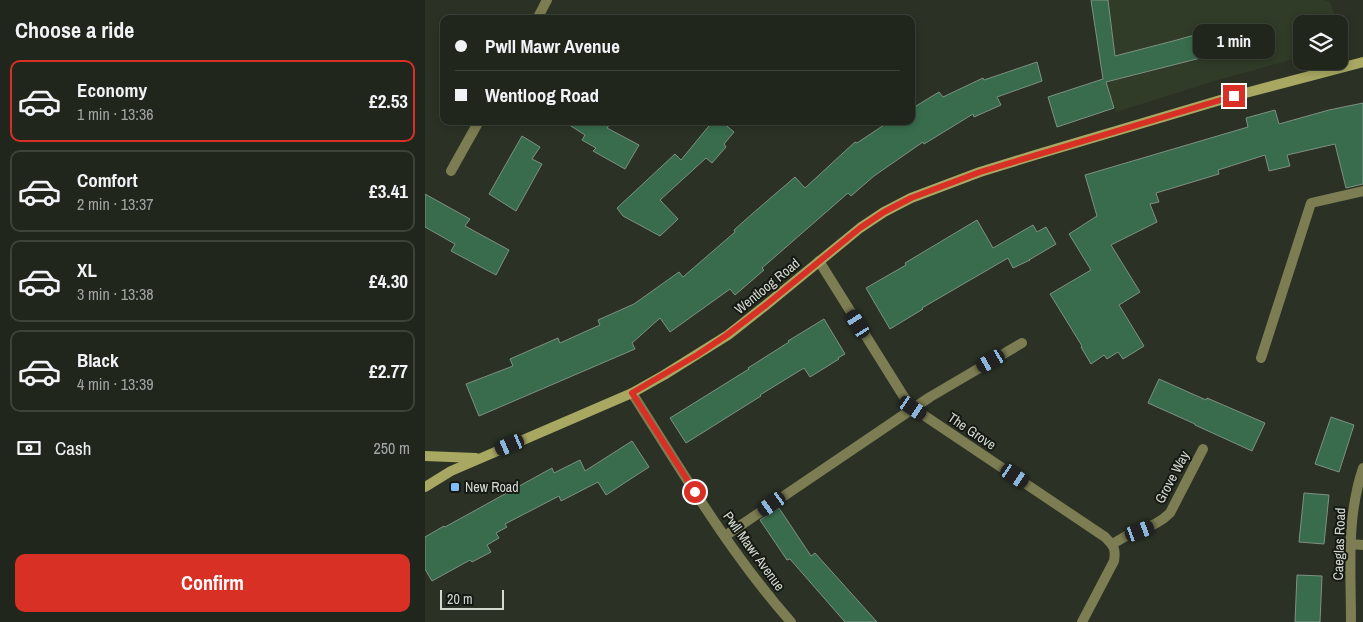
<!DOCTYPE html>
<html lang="en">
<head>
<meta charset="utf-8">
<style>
  :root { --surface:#20261c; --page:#282e25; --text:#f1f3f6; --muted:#a2a5a3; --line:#3d433b; --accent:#d93025 }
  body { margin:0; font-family:"Archivo Narrow",sans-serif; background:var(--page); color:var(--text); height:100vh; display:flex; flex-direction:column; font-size:19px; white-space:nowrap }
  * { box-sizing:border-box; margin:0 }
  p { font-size:16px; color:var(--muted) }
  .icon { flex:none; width:28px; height:28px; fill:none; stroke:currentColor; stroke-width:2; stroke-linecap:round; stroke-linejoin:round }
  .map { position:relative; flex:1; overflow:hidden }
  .drawer { display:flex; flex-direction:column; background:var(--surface); width:425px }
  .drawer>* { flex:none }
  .banner { position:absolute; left:15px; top:15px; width:475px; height:110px; border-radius:10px; box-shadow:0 2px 8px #0003,0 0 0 1px var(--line); display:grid; align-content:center; height:110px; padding:0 15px; background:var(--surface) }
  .fabs { position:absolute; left:868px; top:15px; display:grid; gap:10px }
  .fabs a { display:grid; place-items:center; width:55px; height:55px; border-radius:10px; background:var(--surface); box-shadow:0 2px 8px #0003,0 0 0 1px var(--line); font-size:25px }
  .scale { position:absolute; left:15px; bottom:12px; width:64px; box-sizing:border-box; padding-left:5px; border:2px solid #d4d9d0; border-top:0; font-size:14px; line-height:18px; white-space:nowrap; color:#d4d9d0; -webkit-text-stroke:4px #151913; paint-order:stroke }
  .end { position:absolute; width:22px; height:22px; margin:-11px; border:6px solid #d93025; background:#fff; box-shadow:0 0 0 2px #fff }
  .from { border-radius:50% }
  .bubble { position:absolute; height:35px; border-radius:10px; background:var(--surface); box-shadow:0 2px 8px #0003,0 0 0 1px var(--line); font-size:16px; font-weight:800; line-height:35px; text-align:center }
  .car { position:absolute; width:15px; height:30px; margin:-15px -8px; border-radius:6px; box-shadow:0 0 4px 1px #0007; background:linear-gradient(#222 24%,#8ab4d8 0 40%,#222 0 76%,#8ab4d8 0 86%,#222 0) }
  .banner b { display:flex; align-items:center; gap:18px; height:48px; font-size:19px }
  .banner b+b { border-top:1px solid var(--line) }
  .banner i { width:12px; height:12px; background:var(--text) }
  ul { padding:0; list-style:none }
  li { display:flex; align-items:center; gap:15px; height:82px; margin:0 10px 8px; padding:0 5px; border:2px solid var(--line); border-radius:10px }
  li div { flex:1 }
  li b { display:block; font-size:19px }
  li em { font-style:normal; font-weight:800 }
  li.current { border-color:var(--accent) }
  li>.icon { width:45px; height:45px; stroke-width:1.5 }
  h2 { padding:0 15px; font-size:22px; line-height:60px }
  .pay { display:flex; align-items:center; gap:12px; height:55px; padding:0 15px; font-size:19px }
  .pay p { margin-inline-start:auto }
  .cta { display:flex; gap:10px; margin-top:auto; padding:10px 15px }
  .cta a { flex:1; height:58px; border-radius:10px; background:var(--accent); color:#fff; font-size:20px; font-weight:800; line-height:58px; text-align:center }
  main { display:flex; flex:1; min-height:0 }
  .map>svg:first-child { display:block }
  .built { fill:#303b28 }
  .building { fill:#386c4d; stroke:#7f9085 }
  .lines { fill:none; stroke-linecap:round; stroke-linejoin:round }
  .lane { stroke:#7c7d52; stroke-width:10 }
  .street { stroke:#7c7d52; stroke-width:10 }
  .secondary { stroke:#a8a862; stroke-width:10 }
  .route { stroke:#d93025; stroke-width:6 }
  .poi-dot { fill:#83bcfb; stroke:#151913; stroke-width:2 }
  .labels { text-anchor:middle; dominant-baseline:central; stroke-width:4; stroke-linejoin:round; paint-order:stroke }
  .street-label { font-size:14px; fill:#d4d9d0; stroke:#151913 }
  .poi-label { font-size:14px; fill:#d4d9d0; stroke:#151913; text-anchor:start }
</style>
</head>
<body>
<main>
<section class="drawer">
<h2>Choose a ride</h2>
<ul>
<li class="current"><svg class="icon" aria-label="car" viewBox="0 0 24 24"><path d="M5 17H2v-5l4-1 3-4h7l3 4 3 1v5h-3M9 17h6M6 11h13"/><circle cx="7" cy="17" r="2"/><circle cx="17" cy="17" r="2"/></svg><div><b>Economy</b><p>1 min · 13:36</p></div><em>£2.53</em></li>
<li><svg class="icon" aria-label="car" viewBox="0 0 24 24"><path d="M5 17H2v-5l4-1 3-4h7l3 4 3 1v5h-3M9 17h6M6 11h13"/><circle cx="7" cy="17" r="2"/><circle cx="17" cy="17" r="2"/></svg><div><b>Comfort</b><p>2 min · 13:37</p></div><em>£3.41</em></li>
<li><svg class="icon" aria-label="car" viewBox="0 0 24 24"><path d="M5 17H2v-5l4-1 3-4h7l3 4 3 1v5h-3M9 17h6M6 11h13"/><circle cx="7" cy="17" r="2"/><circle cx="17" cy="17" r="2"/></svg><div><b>XL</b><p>3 min · 13:38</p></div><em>£4.30</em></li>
<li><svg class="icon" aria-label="car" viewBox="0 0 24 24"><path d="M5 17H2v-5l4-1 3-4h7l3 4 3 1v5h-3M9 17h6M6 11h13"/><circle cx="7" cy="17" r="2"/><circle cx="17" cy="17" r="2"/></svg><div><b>Black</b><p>4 min · 13:39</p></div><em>£2.77</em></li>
</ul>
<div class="pay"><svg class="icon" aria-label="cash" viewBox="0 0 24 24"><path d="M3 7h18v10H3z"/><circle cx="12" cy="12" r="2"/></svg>Cash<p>250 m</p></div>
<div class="cta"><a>Confirm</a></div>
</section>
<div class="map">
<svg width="938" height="622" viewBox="0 0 938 622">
  <rect width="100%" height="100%" fill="#2b3225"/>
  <!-- built -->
  <polygon class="built" points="665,0 899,0 905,2 913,24 876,24 876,57 793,80 691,112 678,75"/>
  <!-- building -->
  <g class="building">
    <polygon points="666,0 683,0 690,56 748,41 809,24 815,48 681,82 689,108 632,127 623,97 678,79"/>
    <polygon points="612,62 617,81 572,97 576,105 549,117 548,114 499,144 498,142 449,176 426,196 423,193 337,268 339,270 310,295 305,289 245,332 235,318 207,343 210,349 54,416 41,384 88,366 85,359 133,338 135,343 175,325 173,320 209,304 254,272 258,277 310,232 309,230 327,214 370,177 380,188 430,142 432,143 465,121 486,121 486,109 514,92 518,97 558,78 559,80"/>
    <polygon points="938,103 938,184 921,188 910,144 862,155 865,166 844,171 840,155 793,170 794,174 731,193 734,202 725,204 732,222 686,245 715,292 694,305 719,346 698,359 693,352 682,359 679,355 666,364 656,347 657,346 625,294 666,270 644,234 672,216 660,175 823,127 821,118 850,110 854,124 904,110"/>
    <polygon points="138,121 187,121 182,128 214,145 200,169 168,151 171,148 157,140 160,135"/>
    <polygon points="288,121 296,121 309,132 299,144 301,147 287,163 281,158 235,200 253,219 235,236 198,216 192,208 250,154 256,160"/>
    <polygon points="97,136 115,147 107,159 117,164 91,211 64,194"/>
    <polygon points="0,194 45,219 40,226 84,250 71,275 26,251 30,244 0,227"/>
    <polygon points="552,220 568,248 608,225 612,232 621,227 631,244 604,260 605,260 588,268 583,258 497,308 498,309 465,329 441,288 481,265 480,263"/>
    <polygon points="399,319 420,354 413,358 414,359 385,377 379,368 335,395 336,396 261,443 245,418 324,369 323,368 364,342 363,341"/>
    <polygon points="734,379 781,400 782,398 840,423 827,451 770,425 770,424 723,403"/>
    <polygon points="906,417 929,425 914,472 890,464"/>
    <polygon points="207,441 224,467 181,495 173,482 136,501 134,496 80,524 82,527 71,533 74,538 62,545 66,552 47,562 45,560 7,581 0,569 0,537 19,526 20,527 127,468 129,473 155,460 160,471"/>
    <polygon points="879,493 904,495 899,544 874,542"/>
    <polygon points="354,508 386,556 390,553 452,622 420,622 365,559 362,560 335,520"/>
    <polygon points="872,575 897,576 895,622 870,622"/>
  </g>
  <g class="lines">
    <!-- lane -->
    <g class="lane">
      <polyline points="836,358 886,203 938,191"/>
      <polyline points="300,536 505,397 597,343"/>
    </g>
    <!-- street -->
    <g class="street">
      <polyline points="112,19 122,0"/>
      <polyline points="26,171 54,121"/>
      <path d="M394,261l85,136 9,11 192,129c9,9 11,12 9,24l-32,61"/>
      <path d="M207,393c50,78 97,159 159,229"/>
      <path d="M687,544c6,-3 12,-7 18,-10 15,-6 28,-9 40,-21l33,-64"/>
      <polyline points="925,544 938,545"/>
      <path d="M926,622c0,-52 -5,-104 12,-154"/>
    </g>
    <!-- secondary -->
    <g class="secondary">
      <polyline points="0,456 51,458"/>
      <polyline points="0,487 26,471 207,393 239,375 303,335 341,305 435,228 459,212 486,198 555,172 610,155 809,96 938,62"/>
    </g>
  </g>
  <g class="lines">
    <!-- route -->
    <polyline class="route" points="270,492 207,393 272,355 302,335 341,305 435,228 459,212 486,198 555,172 809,96"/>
  </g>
  <!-- markers -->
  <rect class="poi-dot" x="25" y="482" width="10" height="10" rx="2.5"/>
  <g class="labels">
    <!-- street labels -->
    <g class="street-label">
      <text transform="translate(342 286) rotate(-39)">Wentloog Road</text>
      <text transform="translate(547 431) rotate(34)">The Grove</text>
      <text transform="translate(747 477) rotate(-62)">Grove Way</text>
      <text transform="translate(914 544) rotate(-88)">Caeglas Road</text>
      <text transform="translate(329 551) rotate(54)">Pwll Mawr Avenue</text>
    </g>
    <!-- poi labels -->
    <g class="poi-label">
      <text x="40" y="487">New Road</text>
    </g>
  </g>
</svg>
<div class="fabs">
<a><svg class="icon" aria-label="layers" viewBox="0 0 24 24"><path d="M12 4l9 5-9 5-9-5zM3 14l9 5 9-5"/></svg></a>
</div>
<div class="scale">20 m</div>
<i class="end from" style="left:270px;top:492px"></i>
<i class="end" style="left:809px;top:96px"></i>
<div class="bubble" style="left:768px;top:24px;width:82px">1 min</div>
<i class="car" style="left:433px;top:324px;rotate:328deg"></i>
<i class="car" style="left:566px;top:361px;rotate:240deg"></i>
<i class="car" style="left:488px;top:408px;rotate:124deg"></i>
<i class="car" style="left:85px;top:445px;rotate:247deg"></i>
<i class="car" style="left:590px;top:476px;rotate:124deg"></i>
<i class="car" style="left:347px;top:504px;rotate:235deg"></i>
<i class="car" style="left:715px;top:531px;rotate:70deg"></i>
<div class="banner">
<b><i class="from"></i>Pwll Mawr Avenue</b>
<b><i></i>Wentloog Road</b>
</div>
</div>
</main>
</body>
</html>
